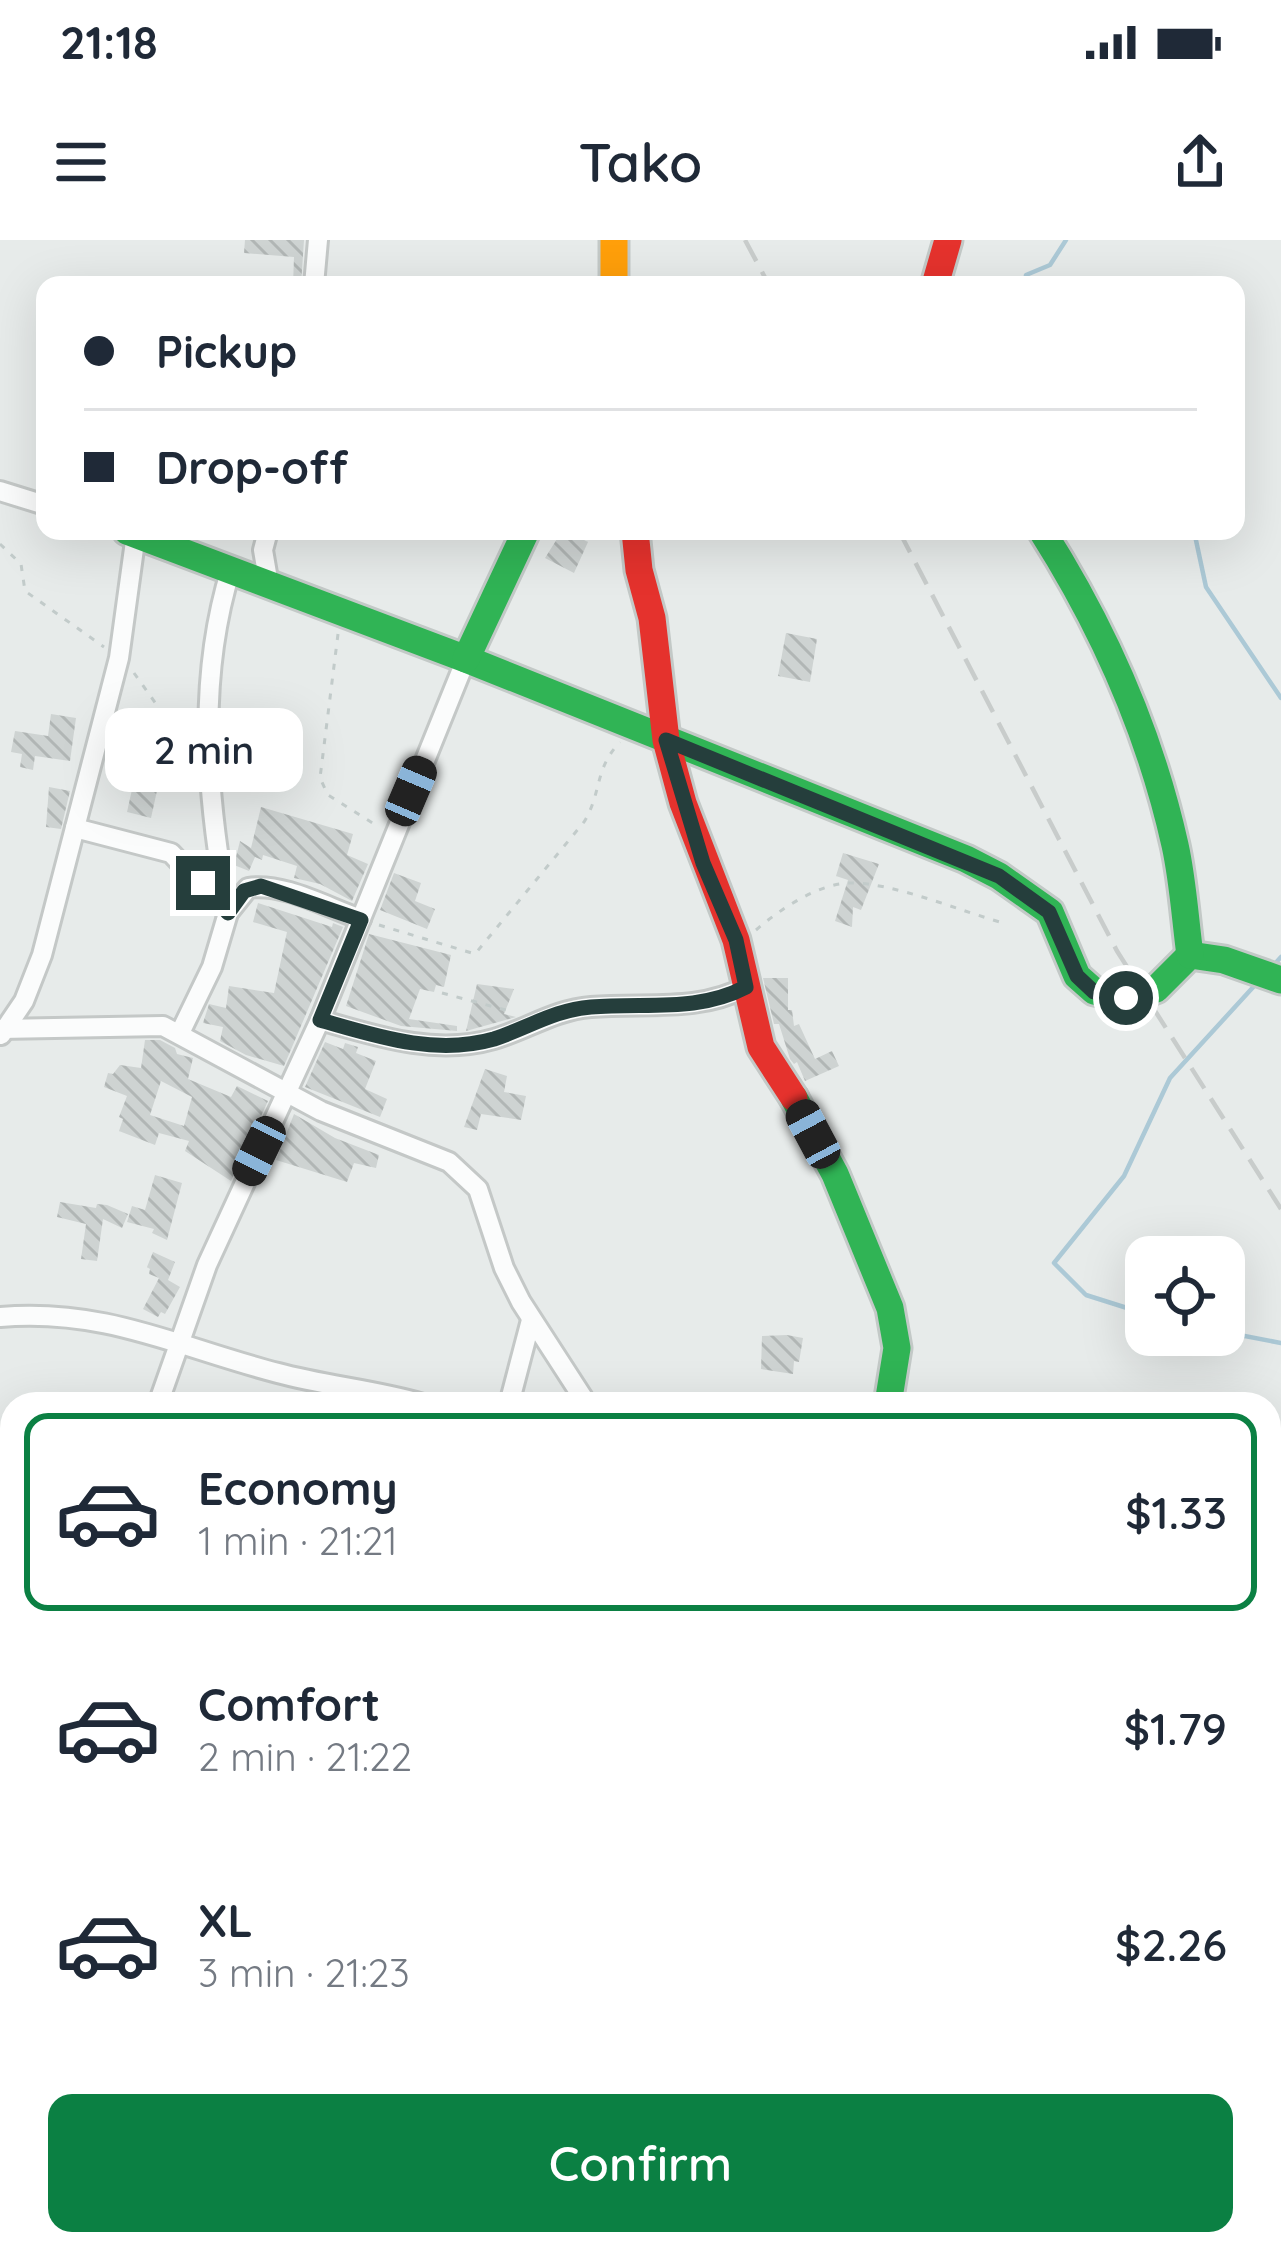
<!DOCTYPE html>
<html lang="en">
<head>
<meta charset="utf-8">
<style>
  :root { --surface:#fff; --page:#f6f6f7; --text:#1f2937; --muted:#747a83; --line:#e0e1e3; --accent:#0b8043 }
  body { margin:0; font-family:Quicksand,sans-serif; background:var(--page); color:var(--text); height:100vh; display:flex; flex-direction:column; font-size:45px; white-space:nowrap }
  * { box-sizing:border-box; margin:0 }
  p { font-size:39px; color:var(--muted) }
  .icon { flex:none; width:66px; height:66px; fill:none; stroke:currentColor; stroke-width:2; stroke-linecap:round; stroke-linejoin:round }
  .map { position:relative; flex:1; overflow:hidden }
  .drawer { position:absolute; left:0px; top:1152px; width:1281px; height:864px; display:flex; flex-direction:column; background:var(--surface); border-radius:36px 36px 0 0; box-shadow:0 12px 48px #0002 }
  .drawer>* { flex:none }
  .top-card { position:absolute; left:36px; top:36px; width:1209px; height:264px; border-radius:24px; box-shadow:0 12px 48px #0002; display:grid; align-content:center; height:264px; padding:0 48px; background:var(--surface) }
  .buttons { position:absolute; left:1125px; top:996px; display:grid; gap:24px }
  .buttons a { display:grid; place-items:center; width:120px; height:120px; border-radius:24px; background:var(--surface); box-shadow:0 12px 48px #0002; font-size:60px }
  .end { position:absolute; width:54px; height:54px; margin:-27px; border:15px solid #253e3c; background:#fff; box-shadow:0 0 0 6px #fff }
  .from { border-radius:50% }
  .bubble { position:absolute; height:84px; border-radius:24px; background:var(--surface); box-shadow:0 12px 48px #0002; font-size:39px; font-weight:600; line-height:84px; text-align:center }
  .car { position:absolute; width:36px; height:72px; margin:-36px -18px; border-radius:15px; box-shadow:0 0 9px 3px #0007; background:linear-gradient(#222 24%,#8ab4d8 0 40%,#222 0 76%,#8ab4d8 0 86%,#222 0) }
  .top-card b { display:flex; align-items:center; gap:42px; height:114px; font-size:45px }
  .top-card b+b { border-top:3px solid var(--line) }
  .top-card i { width:30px; height:30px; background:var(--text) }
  ul { padding:21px 0 0; list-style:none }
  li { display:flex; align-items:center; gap:36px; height:198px; margin:0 24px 18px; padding:0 24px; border:6px solid transparent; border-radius:24px }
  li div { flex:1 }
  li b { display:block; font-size:45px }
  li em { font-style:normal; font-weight:600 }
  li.active { border-color:var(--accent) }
  li>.icon { width:108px; height:108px; stroke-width:1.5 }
  .action { display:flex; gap:24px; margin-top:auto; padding:24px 48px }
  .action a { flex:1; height:138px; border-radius:24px; background:var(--accent); color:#fff; font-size:48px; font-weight:600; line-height:138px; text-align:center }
  .status { display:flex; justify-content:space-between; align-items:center; height:84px; padding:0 60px; background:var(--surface); direction:ltr }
  .status svg { height:33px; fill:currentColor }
  header { display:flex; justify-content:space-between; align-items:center; height:156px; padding:0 48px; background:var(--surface); font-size:54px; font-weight:600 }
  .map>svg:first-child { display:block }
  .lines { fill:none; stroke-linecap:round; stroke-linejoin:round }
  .stream { stroke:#acc9d6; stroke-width:4.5 }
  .building { fill:url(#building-back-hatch); fill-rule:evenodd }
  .street-casing { stroke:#c4c8c7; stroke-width:24 }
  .fast-casing { stroke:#c3c9c7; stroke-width:33 }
  .slow-casing { stroke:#c3c9c7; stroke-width:33 }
  .jam-casing { stroke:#c3c9c7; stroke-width:33 }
  .path { stroke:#c2cbca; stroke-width:3; stroke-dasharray:6 9; stroke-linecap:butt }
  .street { stroke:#fbfcfc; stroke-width:18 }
  .fast { stroke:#30b455; stroke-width:27 }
  .slow { stroke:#ff9f0a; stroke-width:27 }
  .jam { stroke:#e5322d; stroke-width:27 }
  .rail { stroke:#c8cccb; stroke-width:4.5; stroke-dasharray:24 12; stroke-linecap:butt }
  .route { stroke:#253e3c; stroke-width:15 }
</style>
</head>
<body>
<div class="status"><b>21:18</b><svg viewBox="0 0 49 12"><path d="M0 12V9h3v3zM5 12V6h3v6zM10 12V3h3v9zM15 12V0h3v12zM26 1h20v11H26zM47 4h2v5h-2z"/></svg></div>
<header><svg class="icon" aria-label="menu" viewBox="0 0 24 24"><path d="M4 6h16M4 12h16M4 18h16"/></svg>Tako<svg class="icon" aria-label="share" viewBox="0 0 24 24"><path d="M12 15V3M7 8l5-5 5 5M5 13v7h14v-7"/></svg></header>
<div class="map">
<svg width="1281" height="2016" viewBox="0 0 1281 2016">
  <defs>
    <pattern id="building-back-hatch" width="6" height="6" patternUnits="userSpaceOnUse" patternTransform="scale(3)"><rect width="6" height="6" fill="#ced3d2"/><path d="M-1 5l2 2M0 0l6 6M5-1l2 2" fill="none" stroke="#b1b6b5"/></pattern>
  </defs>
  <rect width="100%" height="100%" fill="#e7ebea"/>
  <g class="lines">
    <!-- stream -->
    <g class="stream">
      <polyline points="1025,45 1026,35 1050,25 1066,0"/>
      <polyline points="1194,291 1206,347 1281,458"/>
      <polyline points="1272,727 1281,717"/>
      <polyline points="1146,1074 1086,1055 1054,1023 1124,936 1170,838 1256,744"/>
      <polyline points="1224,1092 1281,1103"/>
      <polyline points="1269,1331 1281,1323"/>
      <polyline points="1269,1912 1281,1920"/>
    </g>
  </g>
  <!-- building -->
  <g class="building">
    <polygon points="245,0 304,0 301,45 293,45 294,17 244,13"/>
    <polygon points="562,291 586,291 582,299 588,302 574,333 545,318"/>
    <polygon points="786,393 817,399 810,442 778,436"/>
    <polygon points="51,474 76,478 70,521 35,516 33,530 20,527 22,514 11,512 15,491 48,496"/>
    <polygon points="169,517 194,517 190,552 169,549"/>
    <polygon points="133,545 158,546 151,578 127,572"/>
    <polygon points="49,547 70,551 61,589 46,587"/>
    <polygon points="261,567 353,594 347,615 368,624 352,661 320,644 294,638 297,626 263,615 262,620 255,617 249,631 234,625 240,601 251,608"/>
    <polygon points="843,613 879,624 861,670 853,667 852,687 835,681 848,640 836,636"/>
    <polygon points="394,633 421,643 415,661 435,669 427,689 380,670"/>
    <polygon points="258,663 332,687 333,683 343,687 284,826 246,815 220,801 223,787 203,783 209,764 226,768 229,746 274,753 287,692 253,682"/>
    <polygon points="369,694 451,715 444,747 436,745 434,752 420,749 409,779 457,786 457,791 401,786 346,766"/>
    <polygon points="763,738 788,738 788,770 792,770 794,786 799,784 815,819 832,811 839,826 805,841 797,822 794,824 790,819 779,784 774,784"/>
    <polygon points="477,744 514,749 504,774 516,777 466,791"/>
    <path d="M145,800h15l15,8 2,6 16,4 -5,21 43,18 6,-11 31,15 -37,80 -46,-30 4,-10 -30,-8 -4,12 -36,-14 4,-12 -4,-2 8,-21 -23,-9 4,-14 5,1 7,-9 21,3zM161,841l31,16 -8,29 -34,-11z"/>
    <polygon points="325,802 343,809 345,803 358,807 356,813 376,821 365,849 387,859 380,877 305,847"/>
    <polygon points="485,829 507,836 504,852 526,856 521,880 481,874 477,890 464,887"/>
    <polygon points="294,874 335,898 379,915 376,928 354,923 347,942 276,920"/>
    <polygon points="155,935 182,943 167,1000 152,993 154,989 127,982 132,966 145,970"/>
    <polygon points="60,962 96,968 97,964 107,965 128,974 122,988 103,979 97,1021 81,1019 86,984 57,977"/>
    <polygon points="153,1012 175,1022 168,1040 180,1047 165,1074 161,1072 158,1077 143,1069 159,1038 149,1034 150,1029 147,1027"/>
    <polygon points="787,1095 803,1098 799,1122 794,1121 793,1134 761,1129 762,1096"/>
  </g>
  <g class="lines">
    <defs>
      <g id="street">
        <polyline points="314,45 318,0"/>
        <polyline points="0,251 45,265"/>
        <polyline points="268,291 263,310 269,345"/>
        <polyline points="75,588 171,613 225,670"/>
        <path d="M228,673c-21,-113 -32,-232 3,-344"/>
        <path d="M320,780c56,16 115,36 174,19 34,-10 60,-29 97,-32 54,-5 105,6 155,-20"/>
        <polyline points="0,789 163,786 321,871 449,922 478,949 504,1028 521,1062 587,1164"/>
        <path d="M180,793l32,-66 16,-54 20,-25c35,-6 80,20 113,31"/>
        <polyline points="1,795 24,761 42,715 119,418 136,294"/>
        <path d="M0,1077c106,-9 180,31 278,56 48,13 98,17 145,31"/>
        <polyline points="158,1164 207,1025 320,780 466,419"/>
        <polyline points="509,1164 531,1080"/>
        <polyline points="0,1557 12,1560"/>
        <polyline points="1269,1607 1281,1626"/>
        <polyline points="0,1791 12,1761"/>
        <polyline points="0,1964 12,1967"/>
        <polyline points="135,2004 172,2016"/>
        <polyline points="1228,2004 1238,2016"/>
        <polyline points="875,2016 876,2004"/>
      </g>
      <g id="fast">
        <polyline points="127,291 466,419 966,619 999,636 1050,672 1077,736 1094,751 1126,758 1156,749 1190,715 1224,720 1281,740"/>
        <path d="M1042,291c61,96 108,202 133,314 8,36 10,73 15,110"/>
        <polyline points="466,419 526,291"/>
        <polyline points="794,858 835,934 890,1068 897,1108 888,1164"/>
      </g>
      <polyline id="slow" points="614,0 614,45"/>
      <g id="jam">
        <polyline points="935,45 948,0"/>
        <polyline points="635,291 639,330 652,378 666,500 683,563 736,700 761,807 794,858"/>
      </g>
    </defs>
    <!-- street casing -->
    <use href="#street" class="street-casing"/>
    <!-- fast casing -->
    <use href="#fast" class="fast-casing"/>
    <!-- slow casing -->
    <use href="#slow" class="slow-casing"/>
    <!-- jam casing -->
    <use href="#jam" class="jam-casing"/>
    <!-- path -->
    <g class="path">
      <polyline points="0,304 21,324 25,351 104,407"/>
      <polyline points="338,394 320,538 328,555 379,587"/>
      <polyline points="134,433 164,475 190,487"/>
      <path d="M379,685l96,29 109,-132c18,-29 10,-53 36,-80"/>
      <path d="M756,690c23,-20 61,-46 93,-47 44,-1 113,29 158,41"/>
      <polyline points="442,753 513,772"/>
      <polyline points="1251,1164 1253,1157"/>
      <polyline points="96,2016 99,2004"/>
      <polyline points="1127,2016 1139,2004"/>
    </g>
    <!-- street -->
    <use href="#street" class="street"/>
    <!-- fast -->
    <use href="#fast" class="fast"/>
    <!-- slow -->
    <use href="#slow" class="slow"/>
    <!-- jam -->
    <use href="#jam" class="jam"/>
    <!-- rail -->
    <g class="rail">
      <polyline points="745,0 769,45"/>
      <polyline points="899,291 1117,711 1281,969"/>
    </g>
  </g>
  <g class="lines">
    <!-- route -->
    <path class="route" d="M203,643l25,30 16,-22 17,-5 100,34 -41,100c56,16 115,36 174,19 34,-11 60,-29 97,-32 54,-5 105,6 155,-20l-10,-47 -33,-77 -37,-123 333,136 50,36 28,64 17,16 32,6"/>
  </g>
</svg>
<div class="buttons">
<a><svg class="icon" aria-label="locate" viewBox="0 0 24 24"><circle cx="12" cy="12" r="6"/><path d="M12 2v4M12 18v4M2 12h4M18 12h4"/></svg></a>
</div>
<i class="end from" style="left:1126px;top:758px"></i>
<i class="end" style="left:203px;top:643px"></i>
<div class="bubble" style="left:105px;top:468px;width:198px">2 min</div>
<i class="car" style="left:411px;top:551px;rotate:23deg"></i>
<i class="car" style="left:813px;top:894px;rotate:332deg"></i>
<i class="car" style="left:259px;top:911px;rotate:206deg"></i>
<div class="top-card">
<b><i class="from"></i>Pickup</b>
<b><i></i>Drop-off</b>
</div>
<section class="drawer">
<ul>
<li class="active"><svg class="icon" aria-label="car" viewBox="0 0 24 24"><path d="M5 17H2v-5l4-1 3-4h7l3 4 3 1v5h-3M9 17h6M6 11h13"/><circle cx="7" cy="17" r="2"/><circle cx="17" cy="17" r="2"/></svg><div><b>Economy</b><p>1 min · 21:21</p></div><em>$1.33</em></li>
<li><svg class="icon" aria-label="car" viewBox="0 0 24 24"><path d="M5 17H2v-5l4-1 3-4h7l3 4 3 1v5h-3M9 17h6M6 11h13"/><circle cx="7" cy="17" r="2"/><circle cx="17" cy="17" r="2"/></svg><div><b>Comfort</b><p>2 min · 21:22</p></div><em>$1.79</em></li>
<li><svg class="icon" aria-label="car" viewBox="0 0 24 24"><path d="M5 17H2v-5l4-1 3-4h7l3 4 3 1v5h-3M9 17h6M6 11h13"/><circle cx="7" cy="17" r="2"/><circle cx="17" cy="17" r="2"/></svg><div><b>XL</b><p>3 min · 21:23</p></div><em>$2.26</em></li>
</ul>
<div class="action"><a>Confirm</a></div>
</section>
</div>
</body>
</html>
